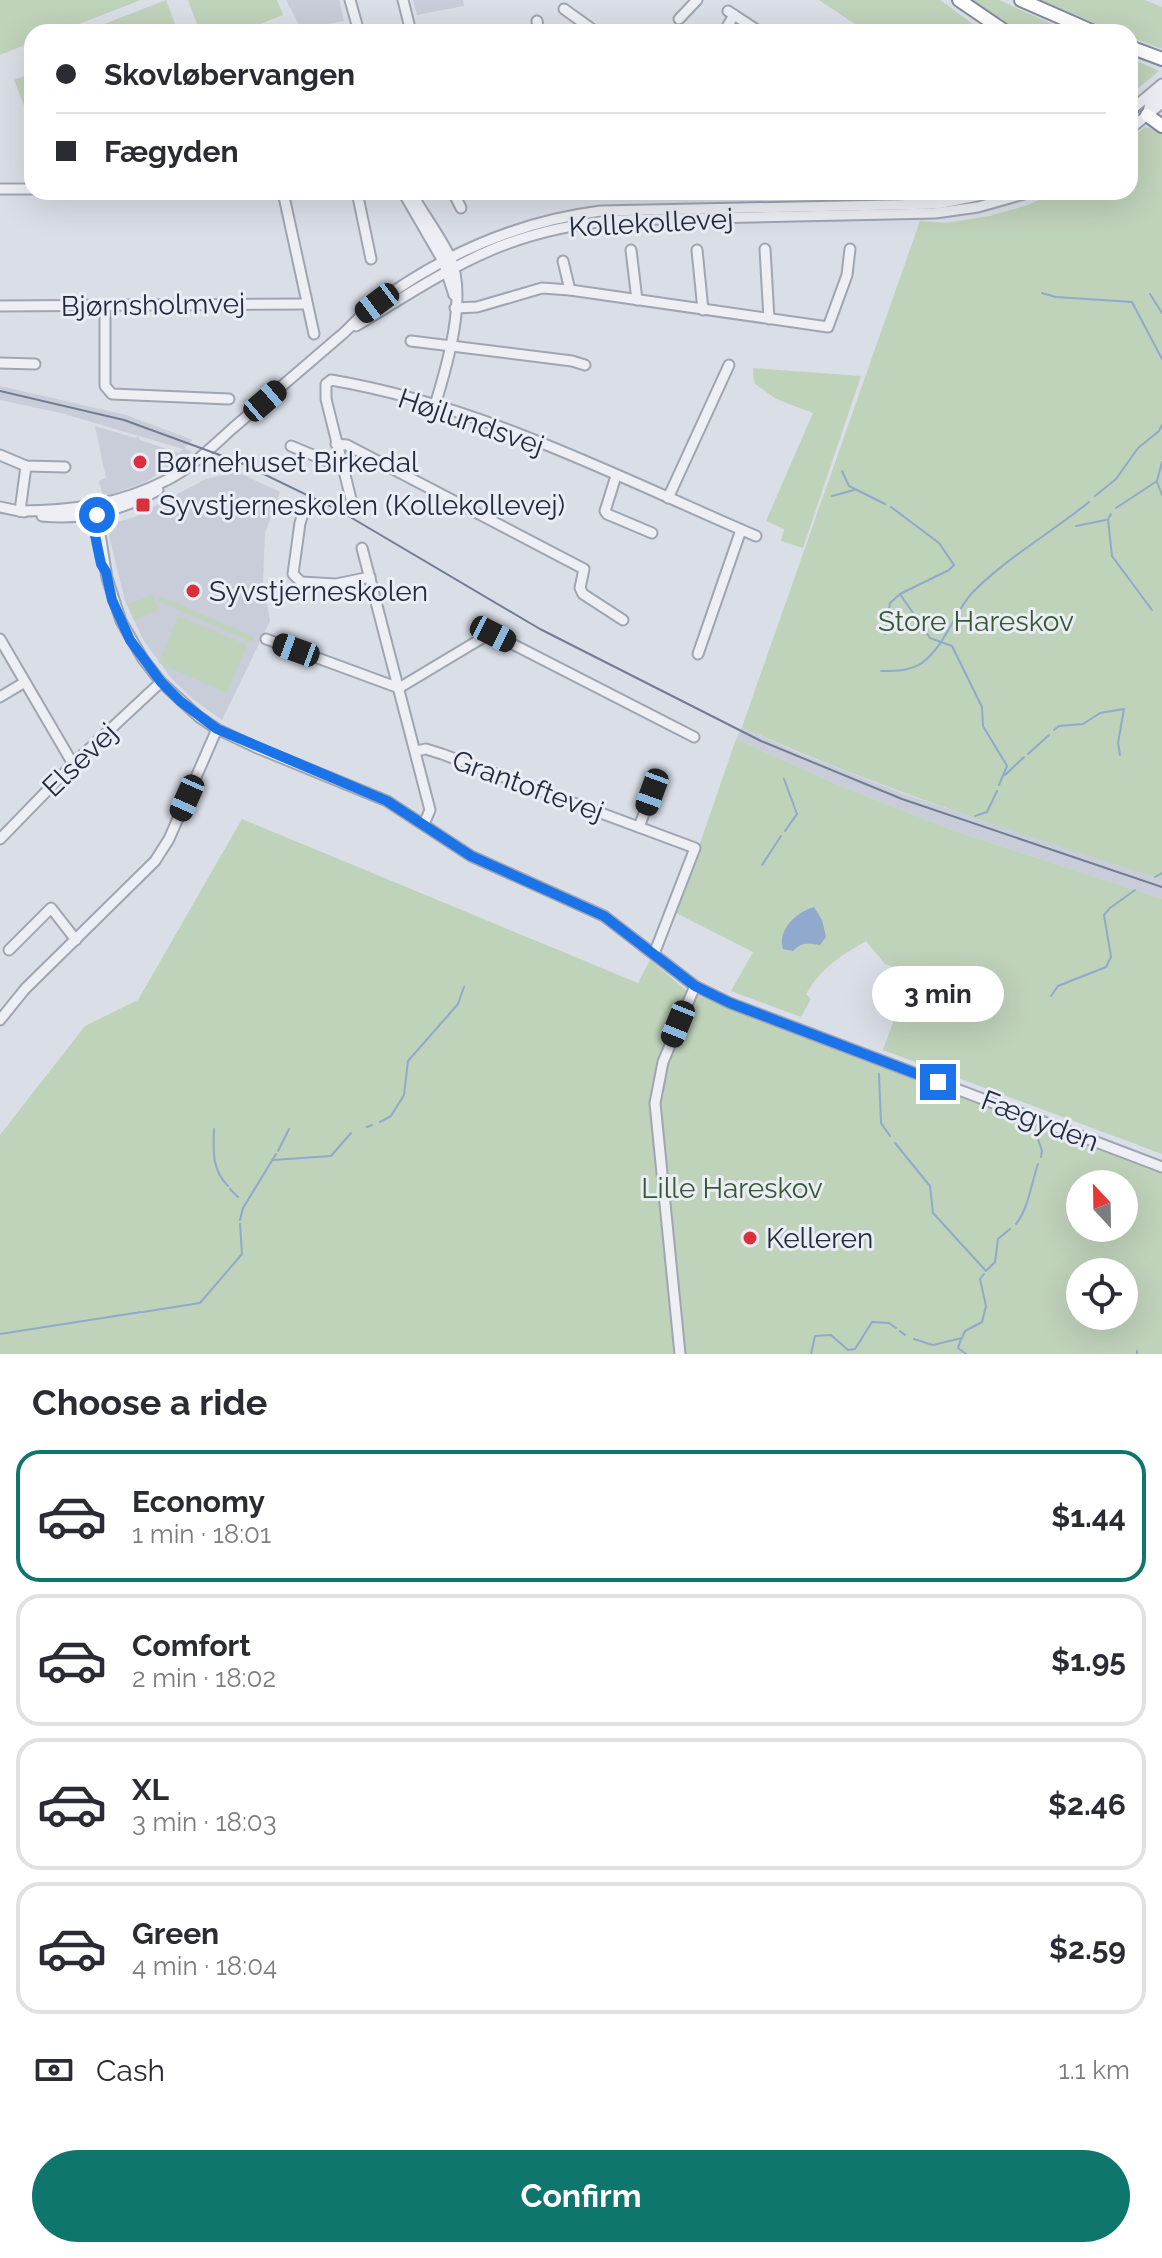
<!DOCTYPE html>
<html lang="en">
<head>
<meta charset="utf-8">
<style>
  :root { --surface:#fff; --page:#f7f7f7; --text:#2b2b33; --muted:#7c7c81; --line:#e1e1e2; --accent:#0f766e }
  body { margin:0; font-family:Raleway,sans-serif; background:var(--page); color:var(--text); height:100vh; display:flex; flex-direction:column; font-size:30px; white-space:nowrap }
  * { box-sizing:border-box; margin:0 }
  p { font-size:26px; color:var(--muted) }
  .icon { flex:none; width:44px; height:44px; fill:none; stroke:currentColor; stroke-width:2; stroke-linecap:round; stroke-linejoin:round }
  .map { position:relative; height:1354px; overflow:hidden }
  .panel { display:flex; flex-direction:column; background:var(--surface); flex:1 }
  .panel>* { flex:none }
  .banner { position:absolute; left:24px; top:24px; width:1114px; height:176px; border-radius:24px; box-shadow:0 8px 32px #0002; display:grid; align-content:center; height:176px; padding:0 32px; background:var(--surface) }
  .needle { width:52px; rotate:338deg }
  .fabs { position:absolute; left:1066px; top:1170px; display:grid; gap:16px }
  .fabs a { display:grid; place-items:center; width:72px; height:72px; border-radius:50%; background:var(--surface); box-shadow:0 8px 32px #0002; font-size:40px }
  .end { position:absolute; width:36px; height:36px; margin:-18px; border:10px solid #1a73e8; background:#fff; box-shadow:0 0 0 4px #fff }
  .from { border-radius:50% }
  .bubble { position:absolute; height:56px; border-radius:28px; background:var(--surface); box-shadow:0 8px 32px #0002; font-size:26px; font-weight:700; line-height:56px; text-align:center }
  .car { position:absolute; width:24px; height:48px; margin:-24px -12px; border-radius:10px; box-shadow:0 0 6px 2px #0007; background:linear-gradient(#222 24%,#8ab4d8 0 40%,#222 0 76%,#8ab4d8 0 86%,#222 0) }
  .banner b { display:flex; align-items:center; gap:28px; height:76px; font-size:30px }
  .banner b+b { border-top:2px solid var(--line) }
  .banner i { width:20px; height:20px; background:var(--text) }
  ul { padding:0; list-style:none }
  li { display:flex; align-items:center; gap:24px; height:132px; margin:0 16px 12px; padding:0 16px; border:4px solid var(--line); border-radius:24px }
  li div { flex:1 }
  li b { display:block; font-size:30px }
  li em { font-style:normal; font-weight:700 }
  li.on { border-color:var(--accent) }
  li>.icon { width:72px; height:72px; stroke-width:1.5 }
  h2 { padding:0 32px; font-size:36px; line-height:96px }
  .pay { display:flex; align-items:center; gap:20px; height:88px; padding:0 32px; font-size:30px }
  .pay p { margin-inline-start:auto }
  .cta { display:flex; gap:16px; margin-top:auto; padding:16px 32px }
  .cta a { flex:1; height:92px; border-radius:48px; background:var(--accent); color:#fff; font-size:32px; font-weight:700; line-height:92px; text-align:center }
  .map>svg:first-child { display:block }
  .built { fill:#c8cdd9 }
  .green { fill:#bfd2ba; fill-rule:evenodd }
  .water { fill:#91a9cc }
  .lines { fill:none; stroke-linecap:round; stroke-linejoin:round }
  .stream { stroke:#91a9cc; stroke-width:2 }
  .minor-casing { stroke:#9fa5b1; stroke-width:13 }
  .highway-casing { stroke:#808a9f; stroke-width:16 }
  .minor { stroke:#edeff5; stroke-width:9 }
  .highway { stroke:#fff; stroke-width:12 }
  .tram { stroke:#727c92; stroke-width:2 }
  .route { stroke:#1a73e8; stroke-width:10 }
  .poi-dot { fill:#dc2f3c; stroke:#eaedf5; stroke-width:3 }
  .labels { text-anchor:middle; dominant-baseline:central; stroke-width:6; stroke-linejoin:round; paint-order:stroke }
  .street-label { font-size:28px; fill:#232b3e; stroke:#eaedf5 }
  .poi-label { font-size:28px; fill:#232b3e; stroke:#eaedf5; text-anchor:start }
  .park-label { font-size:28px; fill:#345b2f; stroke:#eaedf5 }
</style>
</head>
<body>
<div class="map">
<svg width="1162" height="1354" viewBox="0 0 1162 1354">
  <rect width="100%" height="100%" fill="#dadee7"/>
  <!-- built -->
  <g class="built">
    <polygon points="286,0 339,0 344,21 305,28 299,25"/>
    <polygon points="413,0 463,0 464,6 417,15"/>
    <polygon points="0,386 126,415 193,440 184,448 192,452 145,482 103,497 99,481 106,478 95,426 135,438 138,436 140,440 179,453 183,449 61,413 0,400"/>
    <polygon points="237,472 280,492 265,533 263,582 270,621 222,720 194,700 171,678 144,641 125,601 109,536 115,523 134,517 206,479"/>
    <polygon points="742,727 794,751 904,794 1162,880 1162,899 955,831 841,786 736,739"/>
  </g>
  <!-- green -->
  <g class="green">
    <polygon points="0,0 141,0 58,32 32,32 32,42 0,55"/>
    <polygon points="166,0 178,32 84,32"/>
    <polygon points="188,0 277,0 283,15 240,32 200,32"/>
    <polygon points="819,0 940,0 984,32 867,32"/>
    <polygon points="963,0 999,0 1070,32 1006,32"/>
    <polygon points="1040,0 1145,0 1162,7 1162,49 1130,37 1130,32 1116,32"/>
    <polygon points="1130,58 1159,71 1130,95"/>
    <polygon points="32,73 32,121 30,121 14,80"/>
    <path d="M1145,127l17,4v749c-142,-47 -284,-91 -420,-153l178,-506 27,2 42,-7 36,-10 33,-14h72v-52z"/>
    <polygon points="753,368 861,376 803,548 781,541 784,529 766,521 813,413 776,399 754,383"/>
    <polygon points="153,595 159,610 134,620 128,604"/>
    <polygon points="160,596 254,637 252,642 158,601"/>
    <polygon points="178,616 247,645 227,693 159,663"/>
    <path d="M736,739l105,47 114,45 207,68v255l-279,-104 28,-77 -26,-9 -19,-23c-27,16 -43,25 -60,53l5,5 -10,18 -70,-26 22,-39 -77,-39z"/>
    <path d="M242,819l396,164 12,-23 38,32 474,181v181h-1162v-219l85,-109 53,-26zM1080,1184h44v44h-44zM1080,1272h44v44h-44z"/>
  </g>
  <!-- water -->
  <path class="water" d="M814,907l8,13 4,17 -6,8c-12,-2 -19,-3 -27,6l-10,-2c-6,-20 14,-37 31,-42z"/>
  <g class="lines">
    <!-- stream -->
    <g class="stream">
      <polyline points="1042,293 1056,297 1132,302 1162,359"/>
      <polyline points="1150,294 1162,313"/>
      <polyline points="842,471 849,486 885,504"/>
      <polyline points="1157,482 1162,495"/>
      <polyline points="832,496 854,490"/>
      <polyline points="1095,496 1116,479 1138,448 1159,431 1162,425"/>
      <polyline points="891,507 939,543 954,565 949,570 900,594 930,638 952,646 982,707 983,726 1007,766 999,785"/>
      <polyline points="1116,508 1157,481 1162,462"/>
      <polyline points="1111,514 1108,519 1112,556 1152,610"/>
      <polyline points="1076,526 1106,520"/>
      <polyline points="885,634 890,603 899,595"/>
      <path d="M881,671c15,0 29,0 41,-8 23,-17 32,-50 50,-70 34,-35 79,-60 117,-91"/>
      <polyline points="1054,730 1059,726 1083,724 1100,713 1124,709 1118,743 1120,755"/>
      <polyline points="1028,754 1049,735"/>
      <polyline points="1005,775 1024,757"/>
      <polyline points="784,779 797,814 785,831"/>
      <polyline points="975,816 987,812 997,791"/>
      <polyline points="762,865 781,836"/>
      <polyline points="1155,877 1162,873"/>
      <polyline points="1051,996 1058,986 1106,967 1111,957 1104,915 1110,908 1135,890"/>
      <polyline points="879,1074 881,1123 890,1136"/>
      <polyline points="380,1122 391,1116 404,1095 408,1061 458,1004 464,987"/>
      <polyline points="367,1127 372,1125"/>
      <path d="M214,1129c-1,22 -2,41 14,57"/>
      <polyline points="1038,1139 1042,1151 1041,1157"/>
      <polyline points="895,1143 930,1186 933,1213 986,1271"/>
      <polyline points="278,1151 289,1129"/>
      <polyline points="273,1160 331,1156 351,1133"/>
      <polyline points="230,1189 238,1197"/>
      <polyline points="240,1220 243,1208 276,1154"/>
      <path d="M1016,1224c13,-17 15,-40 22,-60"/>
      <polyline points="987,1270 995,1262 998,1239 1010,1229"/>
      <polyline points="143,1312 200,1303 242,1254 240,1224"/>
      <polyline points="900,1331 905,1335"/>
      <polyline points="0,1334 141,1312"/>
      <polyline points="914,1339 933,1345 962,1338 965,1331 982,1322 986,1306 980,1279 984,1274"/>
      <polyline points="961,1339 958,1348 966,1354"/>
      <polyline points="811,1354 815,1336 831,1335 848,1350 855,1349 872,1322 889,1323 896,1328"/>
      <polyline points="1137,1354 1137,1351"/>
    </g>
    <defs>
      <g id="minor">
        <polyline points="350,0 359,32"/>
        <polyline points="403,0 411,32"/>
        <polyline points="564,9 596,32"/>
        <polyline points="728,11 760,32"/>
        <polyline points="679,19 697,0"/>
        <polyline points="537,21 539,32"/>
        <polyline points="724,32 734,15"/>
        <polyline points="1130,111 1162,84"/>
        <polyline points="1147,115 1150,104 1162,93"/>
        <polyline points="1130,129 1162,103"/>
        <polyline points="0,189 32,189"/>
        <polyline points="283,192 314,334"/>
        <polyline points="357,192 371,259"/>
        <polyline points="403,192 443,261 454,295"/>
        <path d="M411,192c12,22 28,42 39,65 18,39 -3,109 -15,148"/>
        <polyline points="453,192 461,208"/>
        <polyline points="901,192 908,198 973,194"/>
        <polyline points="765,249 769,319"/>
        <polyline points="631,250 637,300"/>
        <polyline points="697,250 703,310"/>
        <polyline points="563,261 570,290"/>
        <polyline points="0,306 307,304"/>
        <polyline points="105,307 105,386 112,394 229,399"/>
        <polyline points="455,308 477,307 542,288 570,290 828,327 847,275 850,249"/>
        <path d="M356,326c94,-57 147,-96 261,-106l318,-7 43,-6 53,-15"/>
        <polyline points="411,341 572,361 585,365"/>
        <polyline points="0,363 35,364"/>
        <polyline points="336,444 347,445 584,569 580,588 583,594 623,620"/>
        <polyline points="291,446 327,461 340,460"/>
        <polyline points="0,455 26,466 65,467"/>
        <polyline points="616,476 605,511 607,514 652,533"/>
        <polyline points="668,498 729,365"/>
        <polyline points="0,507 24,512"/>
        <polyline points="92,507 97,515 107,578 121,621 143,659 161,682 199,717 217,729 255,747 387,801 471,856 604,916 695,986 730,1003 1162,1167"/>
        <path d="M353,507l-27,-108v-15l5,-4c149,25 287,97 425,156"/>
        <polyline points="305,508 300,523 293,574 301,582 336,584 370,577"/>
        <path d="M20,511c53,0 100,-7 147,-31 24,-12 46,-34 66,-52 35,-30 71,-61 106,-91 9,-7 17,-17 26,-25 70,-54 148,-90 236,-101l336,-7 60,-12"/>
        <polyline points="20,511 26,466"/>
        <path d="M42,516c44,4 78,-5 116,-26"/>
        <polyline points="362,548 430,810 424,824"/>
        <polyline points="0,639 73,764"/>
        <polyline points="266,639 399,688 484,637 493,634 694,737"/>
        <polyline points="698,654 741,530"/>
        <polyline points="0,697 25,682"/>
        <polyline points="416,751 426,749 442,754 695,848 654,954"/>
        <polyline points="639,827 658,776"/>
        <polyline points="0,839 73,764 161,682"/>
        <polyline points="9,950 51,908 76,940"/>
        <polyline points="0,1020 25,989 155,861 169,839 217,729"/>
        <polyline points="680,1354 655,1103 663,1062 695,986"/>
      </g>
      <g id="highway">
        <polyline points="959,0 1006,32"/>
        <polyline points="1021,0 1094,32"/>
        <polyline points="1130,47 1162,59"/>
        <polyline points="1130,107 1132,109"/>
        <polyline points="1147,115 1162,126"/>
      </g>
    </defs>
    <!-- minor casing -->
    <use href="#minor" class="minor-casing"/>
    <!-- highway casing -->
    <use href="#highway" class="highway-casing"/>
    <!-- minor -->
    <use href="#minor" class="minor"/>
    <!-- highway -->
    <use href="#highway" class="highway"/>
    <!-- tram -->
    <polyline class="tram" points="0,391 124,420 239,462 340,511 540,629 761,741 902,799 1162,887"/>
  </g>
  <g class="lines">
    <!-- route -->
    <polyline class="route" points="97,515 92,507 91,516 101,564 106,572 112,600 130,640 161,682 180,701 217,729 387,801 471,856 604,916 695,986 730,1003 938,1082"/>
  </g>
  <!-- markers -->
  <g class="poi-dot">
    <circle cx="140" cy="462" r="8"/>
    <rect x="135" y="497" width="16" height="16" rx="4"/>
    <circle cx="193" cy="591" r="8"/>
    <circle cx="750" cy="1238" r="8"/>
  </g>
  <g class="labels">
    <!-- street labels -->
    <g class="street-label">
      <text transform="translate(651 223) rotate(-3)">Kollekollevej</text>
      <text transform="translate(153 305) rotate(-1)">Bjørnsholmvej</text>
      <text transform="translate(471 422) rotate(19)">Højlundsvej</text>
      <text transform="translate(80 760) rotate(-44)">Elsevej</text>
      <text transform="translate(528 786) rotate(20)">Grantoftevej</text>
      <text transform="translate(1040 1121) rotate(21)">Fægyden</text>
    </g>
    <!-- poi labels -->
    <g class="poi-label">
      <text x="156" y="462">Børnehuset Birkedal</text>
      <text x="159" y="505">Syvstjerneskolen (Kollekollevej)</text>
      <text x="209" y="591">Syvstjerneskolen</text>
      <text x="766" y="1238">Kelleren</text>
    </g>
    <!-- park labels -->
    <g class="park-label">
      <text x="976" y="621">Store Hareskov</text>
      <text x="732" y="1188">Lille Hareskov</text>
    </g>
  </g>
</svg>
<div class="fabs">
<a><svg class="needle" viewBox="-14 -14 28 28"><path d="M0-13l5 13h-10z" fill="#e53935"/><path d="M0 13l5-13h-10z" fill="#7c7c81"/></svg></a>
<a><svg class="icon" aria-label="locate" viewBox="0 0 24 24"><circle cx="12" cy="12" r="6"/><path d="M12 2v4M12 18v4M2 12h4M18 12h4"/></svg></a>
</div>
<i class="end from" style="left:97px;top:515px"></i>
<i class="end" style="left:938px;top:1082px"></i>
<div class="bubble" style="left:872px;top:966px;width:132px">3 min</div>
<i class="car" style="left:377px;top:303px;rotate:233deg"></i>
<i class="car" style="left:265px;top:401px;rotate:49deg"></i>
<i class="car" style="left:493px;top:634px;rotate:117deg"></i>
<i class="car" style="left:296px;top:650px;rotate:290deg"></i>
<i class="car" style="left:652px;top:792px;rotate:200deg"></i>
<i class="car" style="left:187px;top:798px;rotate:204deg"></i>
<i class="car" style="left:678px;top:1024px;rotate:202deg"></i>
<div class="banner">
<b><i class="from"></i>Skovløbervangen</b>
<b><i></i>Fægyden</b>
</div>
</div>
<section class="panel">
<h2>Choose a ride</h2>
<ul>
<li class="on"><svg class="icon" aria-label="car" viewBox="0 0 24 24"><path d="M5 17H2v-5l4-1 3-4h7l3 4 3 1v5h-3M9 17h6M6 11h13"/><circle cx="7" cy="17" r="2"/><circle cx="17" cy="17" r="2"/></svg><div><b>Economy</b><p>1 min · 18:01</p></div><em>$1.44</em></li>
<li><svg class="icon" aria-label="car" viewBox="0 0 24 24"><path d="M5 17H2v-5l4-1 3-4h7l3 4 3 1v5h-3M9 17h6M6 11h13"/><circle cx="7" cy="17" r="2"/><circle cx="17" cy="17" r="2"/></svg><div><b>Comfort</b><p>2 min · 18:02</p></div><em>$1.95</em></li>
<li><svg class="icon" aria-label="car" viewBox="0 0 24 24"><path d="M5 17H2v-5l4-1 3-4h7l3 4 3 1v5h-3M9 17h6M6 11h13"/><circle cx="7" cy="17" r="2"/><circle cx="17" cy="17" r="2"/></svg><div><b>XL</b><p>3 min · 18:03</p></div><em>$2.46</em></li>
<li><svg class="icon" aria-label="car" viewBox="0 0 24 24"><path d="M5 17H2v-5l4-1 3-4h7l3 4 3 1v5h-3M9 17h6M6 11h13"/><circle cx="7" cy="17" r="2"/><circle cx="17" cy="17" r="2"/></svg><div><b>Green</b><p>4 min · 18:04</p></div><em>$2.59</em></li>
</ul>
<div class="pay"><svg class="icon" aria-label="cash" viewBox="0 0 24 24"><path d="M3 7h18v10H3z"/><circle cx="12" cy="12" r="2"/></svg>Cash<p>1.1 km</p></div>
<div class="cta"><a>Confirm</a></div>
</section>
</body>
</html>
